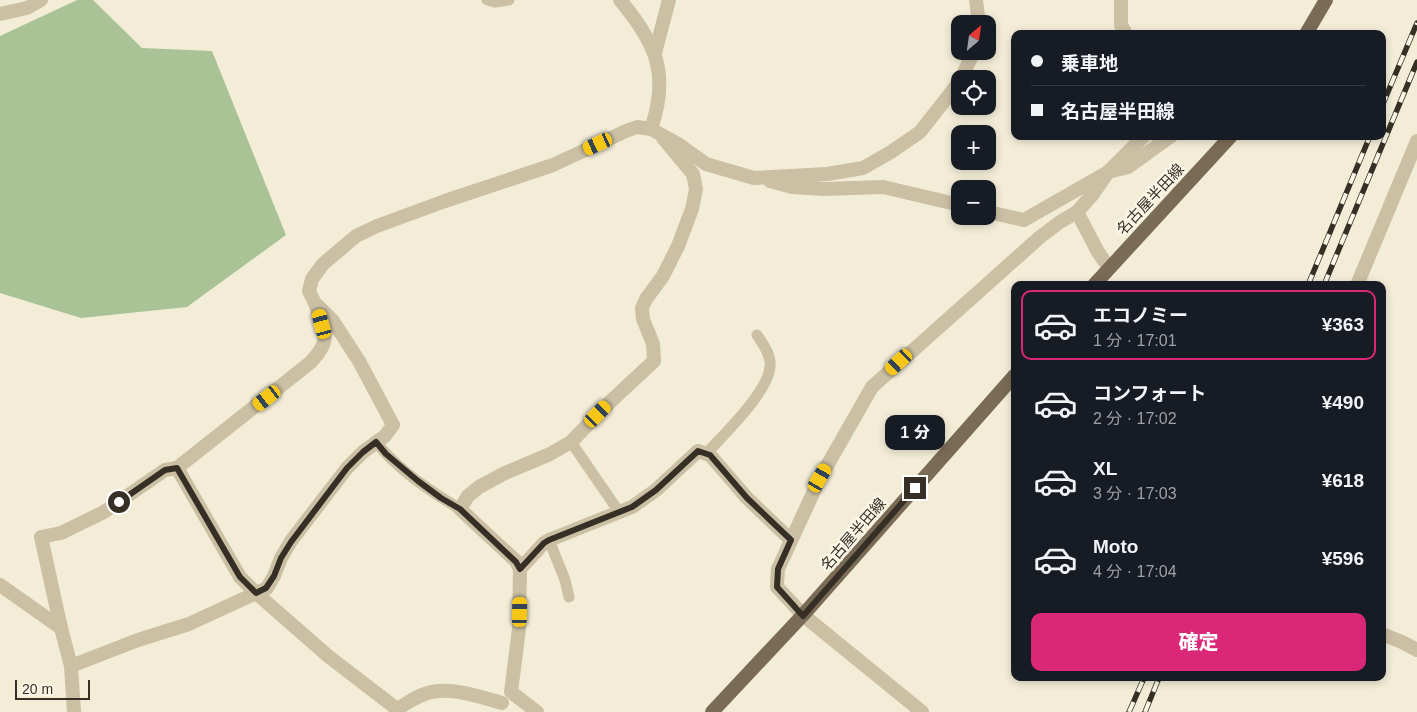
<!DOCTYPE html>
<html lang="ja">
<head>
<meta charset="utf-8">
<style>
  :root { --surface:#171b24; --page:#20242c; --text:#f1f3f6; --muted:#9ea1a6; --line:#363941; --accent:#db2777 }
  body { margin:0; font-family:Arial,"Noto Sans JP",sans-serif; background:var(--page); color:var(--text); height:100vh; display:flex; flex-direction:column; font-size:19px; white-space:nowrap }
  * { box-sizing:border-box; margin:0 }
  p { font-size:16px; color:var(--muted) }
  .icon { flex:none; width:28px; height:28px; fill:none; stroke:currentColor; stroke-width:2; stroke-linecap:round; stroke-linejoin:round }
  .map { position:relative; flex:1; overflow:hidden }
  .side { position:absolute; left:1011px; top:281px; width:375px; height:400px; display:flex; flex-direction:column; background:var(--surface); border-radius:10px; box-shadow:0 2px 8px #0003 }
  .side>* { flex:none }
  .banner { position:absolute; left:1011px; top:30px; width:375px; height:110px; border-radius:10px; box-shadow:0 2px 8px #0003; display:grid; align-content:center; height:110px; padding:0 20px; background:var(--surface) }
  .needle { width:32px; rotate:29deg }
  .tools { position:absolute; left:951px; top:15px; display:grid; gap:10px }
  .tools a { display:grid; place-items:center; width:45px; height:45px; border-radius:10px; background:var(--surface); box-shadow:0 2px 8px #0003; font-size:25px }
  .scale { position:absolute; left:15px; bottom:12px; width:75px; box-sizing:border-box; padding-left:5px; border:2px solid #362f26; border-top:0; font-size:14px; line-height:18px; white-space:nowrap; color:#362f26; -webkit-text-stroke:4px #faf6e5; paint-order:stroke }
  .end { position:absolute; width:22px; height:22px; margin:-11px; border:6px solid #362f26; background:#fff; box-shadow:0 0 0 2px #fff }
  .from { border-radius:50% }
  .bubble { position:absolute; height:35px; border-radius:10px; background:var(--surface); box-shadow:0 2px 8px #0003; font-size:16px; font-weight:800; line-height:35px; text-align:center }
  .car { position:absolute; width:15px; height:30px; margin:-15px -8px; border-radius:6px; box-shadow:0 0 4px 1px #0007; background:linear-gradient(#f5c518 24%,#345 0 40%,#f5c518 0 76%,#345 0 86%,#f5c518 0) }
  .banner b { display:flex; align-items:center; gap:18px; height:48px; font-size:19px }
  .banner b+b { border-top:1px solid var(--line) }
  .banner i { width:12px; height:12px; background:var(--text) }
  ul { padding:9px 0 0; list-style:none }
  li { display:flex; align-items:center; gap:15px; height:70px; margin:0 10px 8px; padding:0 10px; border:2px solid transparent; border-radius:10px }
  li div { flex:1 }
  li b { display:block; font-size:19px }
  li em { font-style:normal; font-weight:800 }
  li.selected { border-color:var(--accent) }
  li>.icon { width:45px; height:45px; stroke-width:1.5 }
  .button { display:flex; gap:10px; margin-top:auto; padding:10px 20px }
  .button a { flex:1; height:58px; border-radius:10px; background:var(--accent); color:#fff; font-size:20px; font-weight:800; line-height:58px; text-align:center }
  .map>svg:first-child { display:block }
  .green { fill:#a9c397 }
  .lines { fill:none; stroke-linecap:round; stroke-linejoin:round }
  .service { stroke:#ccc0a4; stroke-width:11 }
  .minor { stroke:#ccc0a4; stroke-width:14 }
  .tertiary { stroke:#ccc0a4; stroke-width:14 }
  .primary { stroke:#7a6b56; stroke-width:14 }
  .rail-casing { stroke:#362f26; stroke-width:5.5 }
  .rail { stroke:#faf6e5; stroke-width:4; stroke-dasharray:11; stroke-linecap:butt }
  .route { stroke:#362f26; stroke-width:6 }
  .labels { text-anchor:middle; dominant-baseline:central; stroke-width:5; stroke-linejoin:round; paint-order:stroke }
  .street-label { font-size:15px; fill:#362f26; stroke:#faf6e5 }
</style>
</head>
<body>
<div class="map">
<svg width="1417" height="712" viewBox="0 0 1417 712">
  <rect width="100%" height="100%" fill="#f3edd8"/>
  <!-- green -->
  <polygon class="green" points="77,0 93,0 142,48 212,51 286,235 187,307 81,318 0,293 0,36"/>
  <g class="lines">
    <!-- service -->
    <g class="service">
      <polyline points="487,0 495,2 509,0"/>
      <path d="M376,442c22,28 54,49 84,67"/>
      <polyline points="571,442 615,506 618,512"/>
      <path d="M706,454c16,-18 67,-66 64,-91 0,-10 -8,-20 -13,-28"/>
      <polyline points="549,540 565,580 569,597"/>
    </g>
    <!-- minor -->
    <g class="minor">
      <path d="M620,0c36,43 50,74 31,129"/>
      <polyline points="976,0 979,24"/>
      <polyline points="1121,0 1121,25 1126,34"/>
      <polyline points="0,14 27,8 41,0"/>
      <polyline points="655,53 669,0"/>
      <polyline points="961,79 974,51"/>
      <polyline points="770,181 792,187 824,189 883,187 960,205"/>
      <polyline points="988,212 1024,220 1108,172 1128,167 1171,136"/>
      <polyline points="1109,268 1098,252 1077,212 1093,194 1108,172 1144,136"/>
      <polyline points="1357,285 1417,141"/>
      <path d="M318,306l15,15 26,40 34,64 -8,11 -22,16 -16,16 -56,73 -10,17 -7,18 -7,12 -11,5 72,63 69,53c9,-5 18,-12 28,-15 22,-9 55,3 77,9"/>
      <polyline points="520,569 516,561 460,509 468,496 479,487 503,474 550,454 571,442 611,401 654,361 653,344 643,319 642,308 646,299 663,276 678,246 692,209 696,189 693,174 663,138"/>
      <polyline points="0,585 61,628 71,666 74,712"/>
      <polyline points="803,615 777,587 778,569 820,478 872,387 1040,237 1060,222 1077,212"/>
      <polyline points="61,628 41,537 61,533 104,512 165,470 177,468"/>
      <polyline points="1382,634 1402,642 1417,650"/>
      <path d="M71,666l67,-26 51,-16 67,-31 -16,-16 -63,-109 134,-106c5,-6 11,-12 13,-20 3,-12 -9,-40 -15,-51l3,-12 11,-15 33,-28 21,-10 68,-25 108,-36 73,-34 11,-4 14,2 27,15 28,20 48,14 73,-4 36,-6 28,-16 29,-20 40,-51"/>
      <polyline points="537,712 511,692 519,629 520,569 544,543 549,540 632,507 656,490 698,451 710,455 747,498 791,540"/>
    </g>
    <!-- tertiary -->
    <polyline class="tertiary" points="803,615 922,712"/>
    <!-- primary -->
    <g class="primary">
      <polyline points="1306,34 1326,0"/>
      <polyline points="1094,285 1231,136"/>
      <polyline points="712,712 803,615 1015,375"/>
    </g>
    <defs>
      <g id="rail">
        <polyline points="1382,106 1417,23"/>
        <polyline points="1308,285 1370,136"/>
        <polyline points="1324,285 1417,62"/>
        <polyline points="1129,712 1144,678"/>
        <polyline points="1145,712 1159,678"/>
      </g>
    </defs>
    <!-- rail casing -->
    <use href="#rail" class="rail-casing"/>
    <!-- rail -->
    <use href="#rail" class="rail"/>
  </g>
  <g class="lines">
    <!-- route -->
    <polyline class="route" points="119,502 165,470 177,468 240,577 256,593 266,588 274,576 281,558 291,542 347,468 363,452 376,442 386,454 418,481 441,498 460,509 516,562 520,569 544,543 549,540 632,507 656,490 698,451 710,455 747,498 791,540 778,569 777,587 803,616 915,488"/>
  </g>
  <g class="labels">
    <!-- street labels -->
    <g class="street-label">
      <text transform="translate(1150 199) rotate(-47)">名古屋半田線</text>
      <text transform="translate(853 534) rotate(-49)">名古屋半田線</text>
    </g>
  </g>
</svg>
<div class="tools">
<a><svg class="needle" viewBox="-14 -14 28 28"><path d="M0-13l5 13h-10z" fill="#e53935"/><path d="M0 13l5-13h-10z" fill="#9ea1a6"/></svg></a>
<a><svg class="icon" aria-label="locate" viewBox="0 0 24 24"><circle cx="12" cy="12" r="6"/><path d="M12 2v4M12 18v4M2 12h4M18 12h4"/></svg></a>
<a>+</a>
<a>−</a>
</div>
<div class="scale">20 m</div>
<i class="end from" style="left:119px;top:502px"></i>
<i class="end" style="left:915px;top:488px"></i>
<div class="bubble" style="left:885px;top:415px;width:60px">1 分</div>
<i class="car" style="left:598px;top:144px;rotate:245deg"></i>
<i class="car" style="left:322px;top:324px;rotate:345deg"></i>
<i class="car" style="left:899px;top:362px;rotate:227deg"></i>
<i class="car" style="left:267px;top:398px;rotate:232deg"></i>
<i class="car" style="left:598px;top:414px;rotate:44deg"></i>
<i class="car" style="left:820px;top:478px;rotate:30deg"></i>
<i class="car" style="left:520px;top:612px;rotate:1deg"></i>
<div class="banner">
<b><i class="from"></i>乗車地</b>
<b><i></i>名古屋半田線</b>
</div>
<section class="side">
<ul>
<li class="selected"><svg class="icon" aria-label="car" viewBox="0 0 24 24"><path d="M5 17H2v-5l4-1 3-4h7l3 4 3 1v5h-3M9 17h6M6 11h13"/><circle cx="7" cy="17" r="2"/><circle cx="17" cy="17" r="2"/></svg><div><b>エコノミー</b><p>1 分 · 17:01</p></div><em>¥363</em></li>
<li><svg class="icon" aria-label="car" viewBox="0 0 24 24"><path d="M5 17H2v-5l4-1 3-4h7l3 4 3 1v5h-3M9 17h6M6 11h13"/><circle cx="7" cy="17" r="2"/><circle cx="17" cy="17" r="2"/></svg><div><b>コンフォート</b><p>2 分 · 17:02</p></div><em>¥490</em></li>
<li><svg class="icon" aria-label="car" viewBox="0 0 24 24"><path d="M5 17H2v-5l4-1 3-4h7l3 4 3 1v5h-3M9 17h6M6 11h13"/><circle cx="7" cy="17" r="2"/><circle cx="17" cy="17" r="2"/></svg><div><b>XL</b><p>3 分 · 17:03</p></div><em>¥618</em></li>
<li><svg class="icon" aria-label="car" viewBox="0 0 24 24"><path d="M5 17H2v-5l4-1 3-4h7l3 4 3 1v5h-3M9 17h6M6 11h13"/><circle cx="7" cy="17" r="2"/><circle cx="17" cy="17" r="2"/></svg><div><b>Moto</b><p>4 分 · 17:04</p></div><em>¥596</em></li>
</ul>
<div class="button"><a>確定</a></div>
</section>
</div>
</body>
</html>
